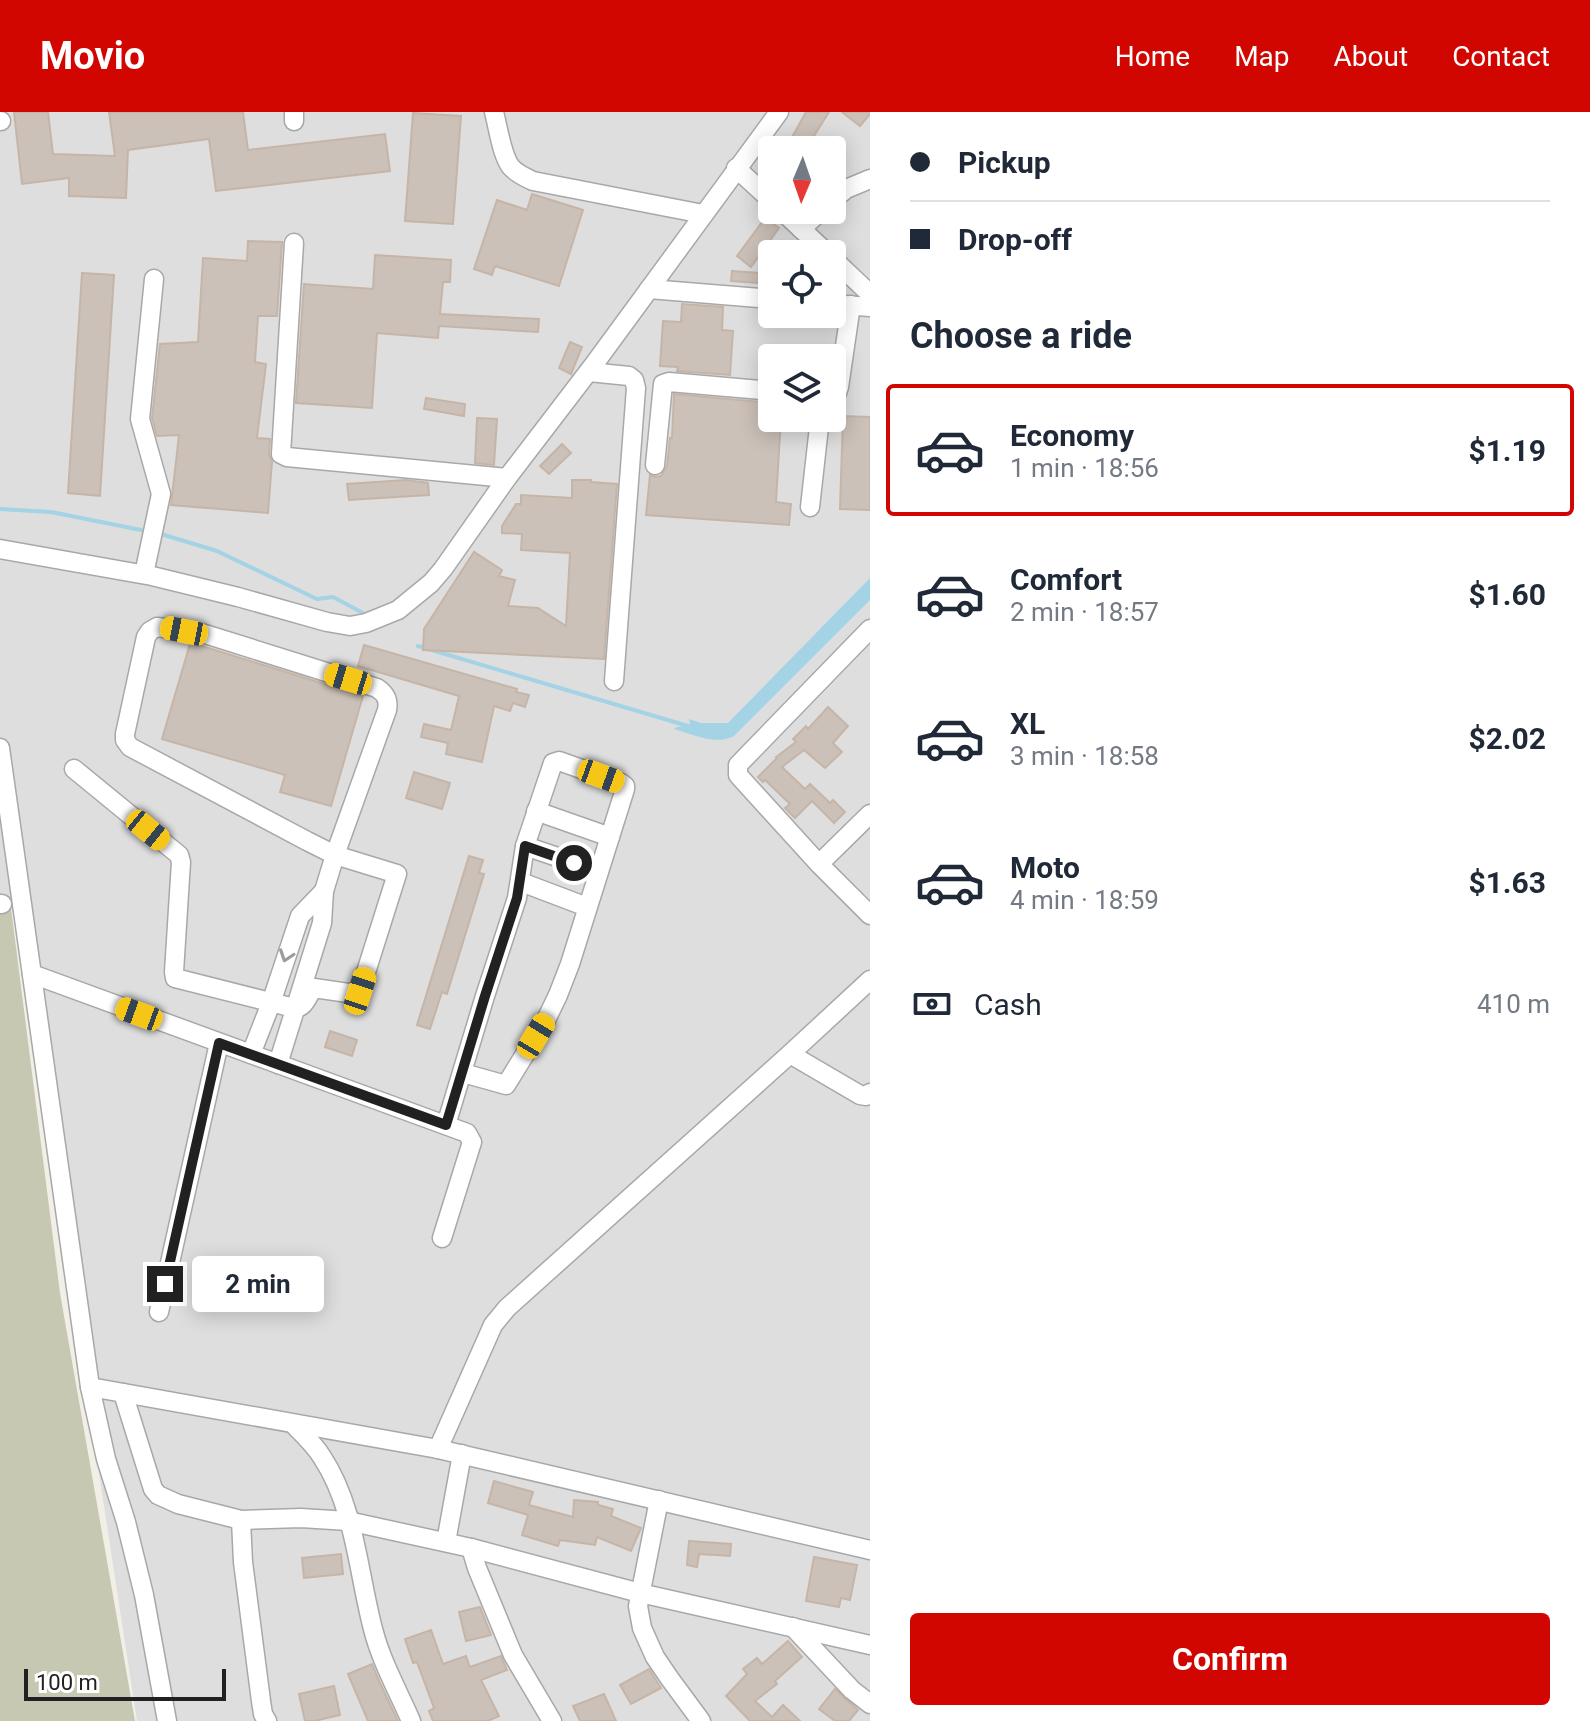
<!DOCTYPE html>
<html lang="en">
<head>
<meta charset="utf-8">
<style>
  :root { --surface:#fff; --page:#f2f2f3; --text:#1f2937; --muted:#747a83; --line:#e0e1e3; --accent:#d20600 }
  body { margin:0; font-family:Roboto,sans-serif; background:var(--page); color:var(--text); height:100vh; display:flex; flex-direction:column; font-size:30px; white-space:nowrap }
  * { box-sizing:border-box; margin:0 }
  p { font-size:26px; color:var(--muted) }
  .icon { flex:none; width:44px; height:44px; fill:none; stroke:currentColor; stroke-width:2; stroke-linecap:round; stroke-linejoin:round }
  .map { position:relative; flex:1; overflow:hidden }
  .details { display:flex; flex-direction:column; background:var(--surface); width:720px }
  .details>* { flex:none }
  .banner { display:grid; align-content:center; height:176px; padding:0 40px; background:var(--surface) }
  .needle { width:52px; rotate:182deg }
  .tools { position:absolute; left:758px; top:24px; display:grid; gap:16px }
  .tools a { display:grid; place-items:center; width:88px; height:88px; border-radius:8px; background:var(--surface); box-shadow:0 4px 20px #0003; font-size:40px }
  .scale { position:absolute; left:24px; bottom:20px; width:202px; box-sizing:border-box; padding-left:8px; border:4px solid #212121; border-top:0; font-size:22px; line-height:28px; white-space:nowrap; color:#212121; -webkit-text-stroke:6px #fff; paint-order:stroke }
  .end { position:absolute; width:36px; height:36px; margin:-18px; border:10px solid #212121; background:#fff; box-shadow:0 0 0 4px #fff }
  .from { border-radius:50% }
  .bubble { position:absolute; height:56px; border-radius:8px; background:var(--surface); box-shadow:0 4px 20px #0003; font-size:26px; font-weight:700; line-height:56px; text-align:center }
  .car { position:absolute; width:24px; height:48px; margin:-24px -12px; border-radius:10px; box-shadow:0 0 6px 2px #0007; background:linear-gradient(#f5c518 24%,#345 0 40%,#f5c518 0 76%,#345 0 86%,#f5c518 0) }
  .banner b { display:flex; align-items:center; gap:28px; height:76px; font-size:30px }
  .banner b+b { border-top:2px solid var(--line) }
  .banner i { width:20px; height:20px; background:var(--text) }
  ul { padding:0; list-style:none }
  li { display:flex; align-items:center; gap:24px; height:132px; margin:0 16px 12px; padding:0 24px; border:4px solid transparent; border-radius:8px }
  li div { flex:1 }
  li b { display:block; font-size:30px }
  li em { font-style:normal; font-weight:700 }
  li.on { border-color:var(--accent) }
  li>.icon { width:72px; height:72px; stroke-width:1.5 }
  h2 { padding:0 40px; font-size:36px; line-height:96px }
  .pay { display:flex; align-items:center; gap:20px; height:88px; padding:0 40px; font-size:30px }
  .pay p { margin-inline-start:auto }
  .cta { display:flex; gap:16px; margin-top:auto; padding:16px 40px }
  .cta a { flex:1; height:92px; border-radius:8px; background:var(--accent); color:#fff; font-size:32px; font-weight:700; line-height:92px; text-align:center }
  header { display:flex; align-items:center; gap:48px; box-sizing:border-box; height:112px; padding:0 40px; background:var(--accent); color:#fff }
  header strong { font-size:38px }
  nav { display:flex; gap:44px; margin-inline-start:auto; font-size:28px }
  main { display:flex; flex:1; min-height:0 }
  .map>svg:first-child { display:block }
  .residential { fill:#dfdede; fill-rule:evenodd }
  .construction { fill:#c7c8b1 }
  .water { fill:#a3d3e4 }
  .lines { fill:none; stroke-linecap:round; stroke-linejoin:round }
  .stream { stroke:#a3d3e4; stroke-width:4 }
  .building { fill:#cbc1b9; stroke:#c6b5a7; stroke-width:2 }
  .minor-casing { stroke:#a8a8a8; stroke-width:21 }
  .minor { stroke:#fff; stroke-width:18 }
  .oneway { stroke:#9b9b9b }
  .route { stroke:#212121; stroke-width:10 }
</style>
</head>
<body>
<header>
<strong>Movio</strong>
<nav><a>Home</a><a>Map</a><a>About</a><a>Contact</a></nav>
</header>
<main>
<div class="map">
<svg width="870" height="1609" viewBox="0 0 870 1609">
  <rect width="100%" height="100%" fill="#f2efe7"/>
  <!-- residential -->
  <path class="residential" d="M0,0h870v1609h-733l-126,-821 -11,-3zM772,38h60v60h-60zM772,142h60v60h-60zM772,246h60v60h-60z"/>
  <!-- construction -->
  <polygon class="construction" points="0,785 10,788 60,1181 135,1609 0,1609"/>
  <!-- water -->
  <path class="water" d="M870,466v22l-136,136c-18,10 -42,-2 -60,-7l3,-2 13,-2 -1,-6 12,4h27z"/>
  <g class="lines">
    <!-- stream -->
    <g class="stream">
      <polyline points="0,397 51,400 141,418"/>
      <polyline points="161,422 217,439 317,487 333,485 363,501"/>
      <polyline points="418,534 688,614"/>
    </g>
  </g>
  <!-- building -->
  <g class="building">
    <polygon points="14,0 48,0 53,42 115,44 109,0 243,0 248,38 385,22 390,59 216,79 209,27 128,38 126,86 69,84 69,66 22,72"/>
    <polygon points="806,0 829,0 814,24 821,28 816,38 780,38 788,25 791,27"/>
    <polygon points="842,0 870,0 870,2 860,14"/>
    <polygon points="413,1 461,4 453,112 405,109"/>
    <polygon points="532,82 583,98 559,174 495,154 492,163 474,157 497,88 527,98"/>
    <polygon points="765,106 779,116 751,155 737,144"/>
    <polygon points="248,129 282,130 277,204 258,204 255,250 266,252 257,326 270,327 269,342 272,350 268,401 171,393 179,323 157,324 152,306 160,232 198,230 203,146 247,149"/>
    <polygon points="375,143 451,148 450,170 443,170 440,202 539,207 538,220 439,214 438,226 377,221 372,296 296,291 304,172 373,177"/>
    <polygon points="732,159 759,161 758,171 731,169"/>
    <polygon points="82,161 114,163 100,384 68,381"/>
    <polygon points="682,192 723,195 722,218 733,219 730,263 677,259 678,255 660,254 663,209 681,210"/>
    <polygon points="570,230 582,235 571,262 559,256"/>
    <polygon points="674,282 772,291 772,306 781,306 776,390 791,392 789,413 646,403 650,363 655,365 661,364 667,354 670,326 672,326"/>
    <polygon points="426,286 465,292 464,304 424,297"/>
    <polygon points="843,304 870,305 870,398 840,397"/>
    <polygon points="477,306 497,307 494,353 475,351"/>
    <polygon points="562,332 571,341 549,362 540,354"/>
    <polygon points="406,368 428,371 429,383 349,388 347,372"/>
    <polygon points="572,368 591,368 591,370 617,372 604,547 423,538 424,517 474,440 502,458 499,464 515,468 508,494 538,496 566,514 570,441 521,438 522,422 502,421 502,414 516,392 521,392 521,383 572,386"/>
    <polygon points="190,532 202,534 363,584 331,694 280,680 285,663 162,627"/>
    <polygon points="364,533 517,577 516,580 529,583 525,595 513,591 510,599 494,594 482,650 446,642 448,631 421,625 424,612 451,618 459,584 358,554"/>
    <polygon points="828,595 848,614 833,631 842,640 825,656 804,638 782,655 805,677 810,672 830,691 833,688 845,700 834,711 812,689 795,706 785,696 790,692 765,668 763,670 758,665 777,646 776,645 796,630 793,627 806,614 808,617"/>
    <polygon points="414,660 450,671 442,697 406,686"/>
    <polygon points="469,744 483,748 479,761 484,762 447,882 442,880 430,917 417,913"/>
    <polygon points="330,919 357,928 352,944 325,935"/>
    <polygon points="494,1369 533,1380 529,1393 573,1405 574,1388 598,1390 598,1393 613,1397 611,1404 641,1416 631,1439 597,1425 595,1433 560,1428 558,1434 522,1423 528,1403 488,1391"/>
    <polygon points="689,1429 731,1432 730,1444 699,1442 697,1455 687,1453"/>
    <polygon points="341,1442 343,1462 304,1466 302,1446"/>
    <polygon points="814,1445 857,1453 850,1488 841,1486 839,1495 806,1489"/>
    <polygon points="480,1495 491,1523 466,1529 459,1500"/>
    <polygon points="431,1518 443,1552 466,1544 470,1555 501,1544 507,1558 481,1568 499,1604 488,1609 433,1609 429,1599 434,1596 417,1550 413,1551 405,1527"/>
    <polygon points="788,1529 802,1545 775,1569 777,1572 755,1589 772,1605 783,1593 800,1609 750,1609 726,1584 747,1562 743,1557 757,1546 762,1552"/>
    <polygon points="372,1552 379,1569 398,1609 368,1609 348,1562"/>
    <polygon points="649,1557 661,1576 631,1592 620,1573"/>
    <polygon points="334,1574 340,1603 314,1609 305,1609 299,1582"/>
    <polygon points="835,1577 858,1598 849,1609 835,1609 819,1597"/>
    <polygon points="604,1582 616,1609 580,1609 573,1594"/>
  </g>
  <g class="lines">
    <defs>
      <g id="minor">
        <polyline points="294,0 294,9"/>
        <path d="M494,0c4,15 8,44 17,55 6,7 14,10 22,14l170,33"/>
        <polyline points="0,9 1,9"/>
        <polyline points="736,56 772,89"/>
        <polyline points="832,89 846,77 870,67"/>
        <polyline points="781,98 828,142"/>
        <polyline points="801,117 822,98"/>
        <polyline points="294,131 281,342 287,345 507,366"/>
        <polyline points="832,146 870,182"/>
        <polyline points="649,177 772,187"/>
        <polyline points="832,192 870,195"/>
        <polyline points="589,260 629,264 634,268 636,276 614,569"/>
        <polyline points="832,282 837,281 839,275 851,193"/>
        <polyline points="655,353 663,272 669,270 772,279"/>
        <polyline points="810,395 820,306"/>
        <polyline points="0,437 152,464 238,485 327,510 350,514 366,511 398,498 431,471 443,457 507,366 595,251 779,0"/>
        <polyline points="144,462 161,382 140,307 154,167"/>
        <polyline points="870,517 738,653 738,663 819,752 870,803"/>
        <polyline points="0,636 90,1275 106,1347 126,1410 144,1483 167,1609"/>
        <path d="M74,657l105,86 2,7 -7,110 1,6 119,30c12,0 13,-13 20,-20l41,6 5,-3 37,-117 -62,-19 -28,-14 -177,-94 -5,-7v-6l21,-97 4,-6 7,-4 48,7 172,54c9,6 12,12 10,22l-52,145 -11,36 -2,32 -44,141"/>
        <polyline points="536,699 610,725"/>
        <polyline points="525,734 599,759"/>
        <polyline points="819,752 870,702"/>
        <polyline points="521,770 587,795"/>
        <polyline points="0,792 2,792"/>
        <polyline points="32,862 467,1021 472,1030 442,1126"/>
        <polyline points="251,942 271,891 300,804 324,779"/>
        <polyline points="790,942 860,983 866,984 870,981"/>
        <polyline points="446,1013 485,884 517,786 525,734 553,651 559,649 621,671 625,674 625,677 570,852 558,883 546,908 506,973 463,961"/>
        <polyline points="159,1200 219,931"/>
        <polyline points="90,1275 438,1337 870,1438"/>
        <polyline points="123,1281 153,1377 158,1383 178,1392 241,1408 301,1406 348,1409 471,1436 640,1481 870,1533"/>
        <path d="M293,1312c10,10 21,20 29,33 33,50 36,115 51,172 8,32 25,62 38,92"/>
        <polyline points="438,1337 493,1213 507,1196 790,942 870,868"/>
        <polyline points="659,1388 638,1494 642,1516 655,1545 670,1567 701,1609"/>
        <polyline points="241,1408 243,1450 261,1589 263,1602 267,1609"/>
        <polyline points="446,1430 462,1342"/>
        <polyline points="471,1436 477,1456 513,1543 552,1609"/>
        <polyline points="793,1515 852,1578 870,1592"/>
      </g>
    </defs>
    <!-- minor casing -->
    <use href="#minor" class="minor-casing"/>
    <!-- minor -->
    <use href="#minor" class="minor"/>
  </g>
  <!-- one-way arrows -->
  <defs><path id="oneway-chevron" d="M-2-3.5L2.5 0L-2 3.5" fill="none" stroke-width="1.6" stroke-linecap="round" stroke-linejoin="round" transform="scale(2)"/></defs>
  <use class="oneway" href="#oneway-chevron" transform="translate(286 844) rotate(109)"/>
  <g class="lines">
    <!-- route -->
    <polyline class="route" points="165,1172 219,931 446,1013 485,884 517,786 525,734 574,751"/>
  </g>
</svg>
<div class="tools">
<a><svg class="needle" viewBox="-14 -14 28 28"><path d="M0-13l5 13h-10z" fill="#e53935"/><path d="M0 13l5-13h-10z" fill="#747a83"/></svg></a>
<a><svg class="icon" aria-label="locate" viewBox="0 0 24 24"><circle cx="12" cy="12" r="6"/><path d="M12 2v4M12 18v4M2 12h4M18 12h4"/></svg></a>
<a><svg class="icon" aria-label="layers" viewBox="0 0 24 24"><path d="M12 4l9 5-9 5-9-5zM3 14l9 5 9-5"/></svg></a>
</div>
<div class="scale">100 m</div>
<i class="end from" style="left:574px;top:751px"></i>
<i class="end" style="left:165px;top:1172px"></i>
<div class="bubble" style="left:192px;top:1144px;width:132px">2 min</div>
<i class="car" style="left:184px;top:519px;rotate:281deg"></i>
<i class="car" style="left:348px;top:567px;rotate:287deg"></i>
<i class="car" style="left:601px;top:664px;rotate:110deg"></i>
<i class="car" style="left:148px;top:718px;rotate:129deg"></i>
<i class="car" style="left:360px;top:879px;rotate:18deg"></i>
<i class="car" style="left:139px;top:902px;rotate:290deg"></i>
<i class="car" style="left:536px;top:924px;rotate:31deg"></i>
</div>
<section class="details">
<div class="banner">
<b><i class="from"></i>Pickup</b>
<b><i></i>Drop-off</b>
</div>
<h2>Choose a ride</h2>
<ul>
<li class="on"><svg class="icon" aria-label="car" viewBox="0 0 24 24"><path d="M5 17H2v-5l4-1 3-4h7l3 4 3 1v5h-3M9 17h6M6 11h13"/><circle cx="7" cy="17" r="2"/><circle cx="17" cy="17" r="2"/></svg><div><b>Economy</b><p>1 min · 18:56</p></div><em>$1.19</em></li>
<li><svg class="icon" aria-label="car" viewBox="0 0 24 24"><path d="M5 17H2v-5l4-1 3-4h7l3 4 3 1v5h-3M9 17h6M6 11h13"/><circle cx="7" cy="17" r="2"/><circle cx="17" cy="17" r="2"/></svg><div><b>Comfort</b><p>2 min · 18:57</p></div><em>$1.60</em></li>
<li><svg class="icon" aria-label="car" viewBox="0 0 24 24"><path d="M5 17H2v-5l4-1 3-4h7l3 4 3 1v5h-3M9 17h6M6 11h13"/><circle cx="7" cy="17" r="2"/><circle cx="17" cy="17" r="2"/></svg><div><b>XL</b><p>3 min · 18:58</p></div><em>$2.02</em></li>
<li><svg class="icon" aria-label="car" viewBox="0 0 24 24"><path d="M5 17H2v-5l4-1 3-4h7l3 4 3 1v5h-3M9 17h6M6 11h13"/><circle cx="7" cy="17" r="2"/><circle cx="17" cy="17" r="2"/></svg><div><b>Moto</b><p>4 min · 18:59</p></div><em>$1.63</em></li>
</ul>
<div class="pay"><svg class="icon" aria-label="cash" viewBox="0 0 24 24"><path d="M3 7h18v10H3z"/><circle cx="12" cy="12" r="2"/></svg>Cash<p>410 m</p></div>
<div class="cta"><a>Confirm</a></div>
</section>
</main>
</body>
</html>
